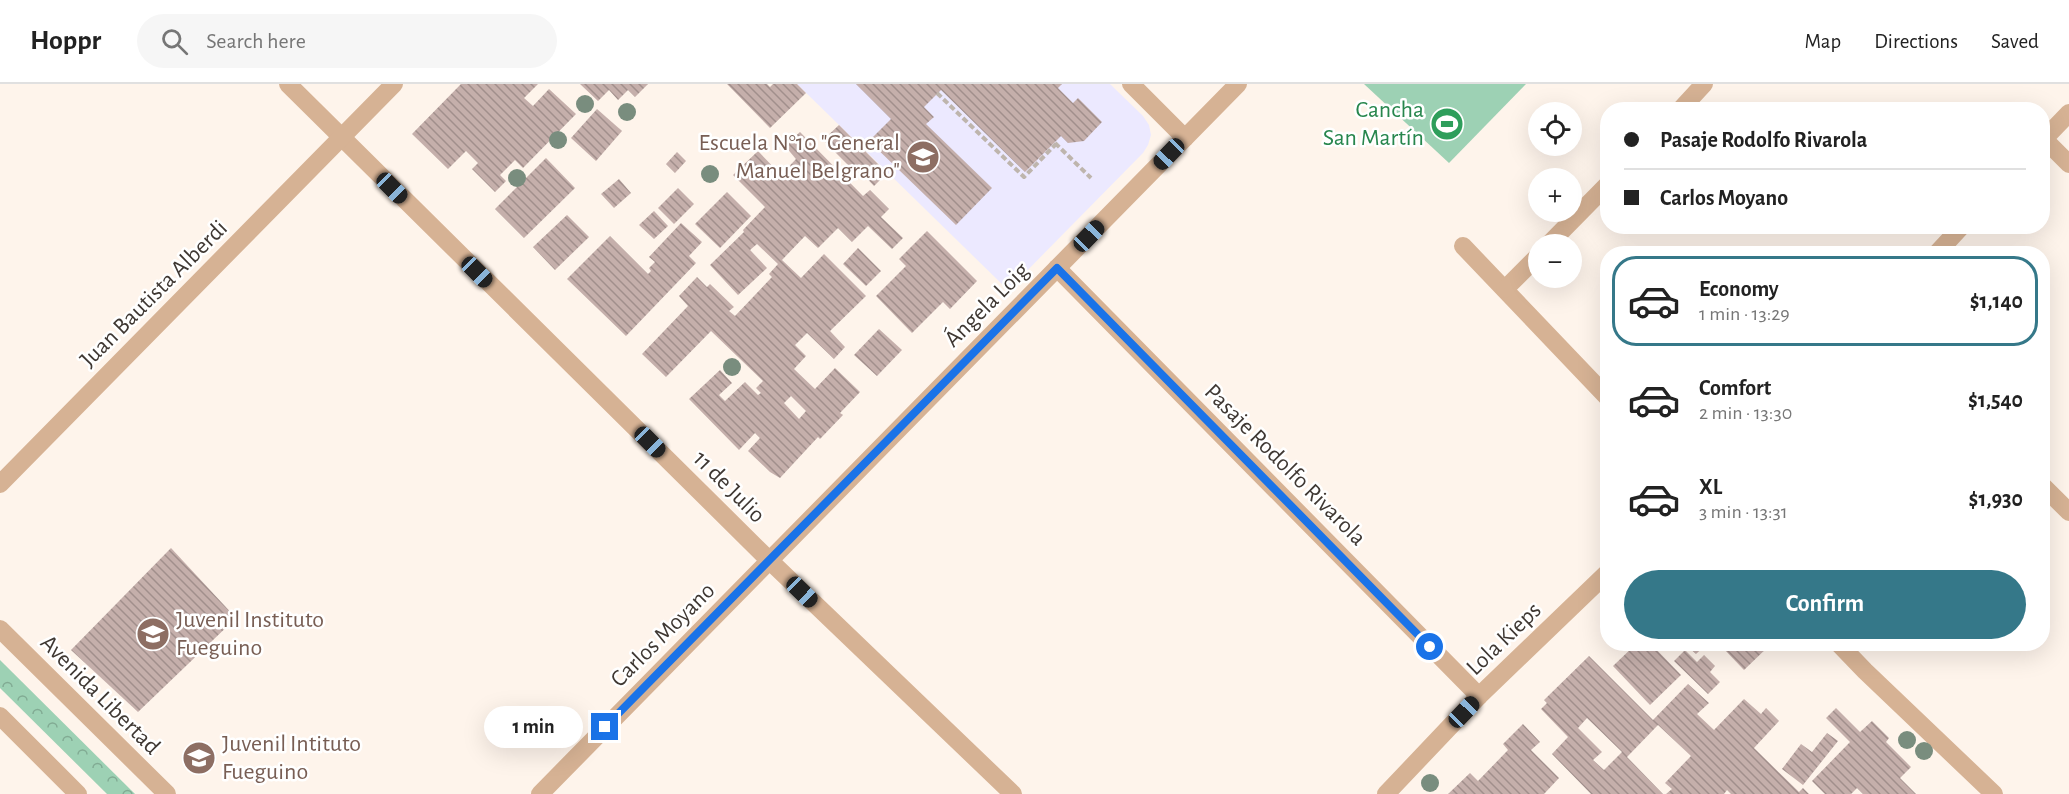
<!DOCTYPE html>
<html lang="en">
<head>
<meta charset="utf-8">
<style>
  :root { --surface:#fff; --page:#f6f6f6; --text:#222; --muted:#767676; --line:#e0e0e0; --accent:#357889 }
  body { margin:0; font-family:"Alegreya Sans",sans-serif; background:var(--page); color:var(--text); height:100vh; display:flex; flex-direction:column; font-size:22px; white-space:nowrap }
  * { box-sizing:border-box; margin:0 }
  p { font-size:20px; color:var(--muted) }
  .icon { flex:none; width:33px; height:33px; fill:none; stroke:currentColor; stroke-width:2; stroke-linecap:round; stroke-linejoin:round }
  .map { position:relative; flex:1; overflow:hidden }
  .panel { position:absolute; left:1600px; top:162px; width:450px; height:405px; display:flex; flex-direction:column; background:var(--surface); border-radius:24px; box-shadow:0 6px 24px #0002 }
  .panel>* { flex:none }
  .top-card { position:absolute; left:1600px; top:18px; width:450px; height:132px; border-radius:24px; box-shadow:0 6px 24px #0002; display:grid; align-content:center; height:132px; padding:0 24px; background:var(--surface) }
  .fabs { position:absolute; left:1528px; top:18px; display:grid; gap:12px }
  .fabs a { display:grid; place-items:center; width:54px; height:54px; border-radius:50%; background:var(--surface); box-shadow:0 6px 24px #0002; font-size:30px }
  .end { position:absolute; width:27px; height:27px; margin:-14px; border:8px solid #1a73e8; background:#fff; box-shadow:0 0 0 3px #fff }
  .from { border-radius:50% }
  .bubble { position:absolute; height:42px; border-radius:21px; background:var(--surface); box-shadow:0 6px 24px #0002; font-size:20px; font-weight:700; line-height:42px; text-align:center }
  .car { position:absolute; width:18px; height:36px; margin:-18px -9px; border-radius:8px; box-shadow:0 0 4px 2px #0007; background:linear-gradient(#222 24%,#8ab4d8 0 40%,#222 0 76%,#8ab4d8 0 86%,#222 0) }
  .top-card b { display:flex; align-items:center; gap:21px; height:57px; font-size:22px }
  .top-card b+b { border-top:2px solid var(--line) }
  .top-card i { width:15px; height:15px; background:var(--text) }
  ul { padding:10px 0 0; list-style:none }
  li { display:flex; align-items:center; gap:18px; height:90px; margin:0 12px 9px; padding:0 12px; border:3px solid transparent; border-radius:24px }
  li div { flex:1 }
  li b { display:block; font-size:22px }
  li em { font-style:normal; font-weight:700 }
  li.on { border-color:var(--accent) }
  li>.icon { width:54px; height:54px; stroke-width:1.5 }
  .button { display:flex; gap:12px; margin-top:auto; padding:12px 24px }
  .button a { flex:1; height:69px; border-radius:36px; background:var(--accent); color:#fff; font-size:24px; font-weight:700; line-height:69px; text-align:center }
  header { display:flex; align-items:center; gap:36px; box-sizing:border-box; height:84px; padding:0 30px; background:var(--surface); border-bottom:2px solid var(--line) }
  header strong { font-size:28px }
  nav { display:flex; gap:33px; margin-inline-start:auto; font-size:21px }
  .search { width:420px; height:54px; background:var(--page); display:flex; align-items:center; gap:15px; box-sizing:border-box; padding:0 21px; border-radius:33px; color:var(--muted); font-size:22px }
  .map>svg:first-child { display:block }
  .education { fill:#ece9ff }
  .park { fill:url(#park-crowns) }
  .pitch { fill:#9dd1b4 }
  .building { fill:url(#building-back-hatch); fill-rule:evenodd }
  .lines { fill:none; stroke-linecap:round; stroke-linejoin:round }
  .path { stroke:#beb5ad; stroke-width:4; stroke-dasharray:6 3; stroke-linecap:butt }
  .minor { stroke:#d6b294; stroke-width:18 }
  .tree { fill:#798d7e }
  .route { stroke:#1a73e8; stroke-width:8 }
  .labels { text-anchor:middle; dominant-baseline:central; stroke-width:5; stroke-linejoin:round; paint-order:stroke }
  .leisure-label { font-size:24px; fill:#27864d; stroke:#fff; text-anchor:end }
  .education-label { font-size:24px; fill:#785e54; stroke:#fff; text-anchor:start }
  .street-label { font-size:24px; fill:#3f3833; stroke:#fff }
</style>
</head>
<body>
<header>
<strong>Hoppr</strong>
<div class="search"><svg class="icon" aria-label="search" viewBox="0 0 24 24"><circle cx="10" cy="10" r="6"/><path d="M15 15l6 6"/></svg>Search here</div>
<nav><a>Map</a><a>Directions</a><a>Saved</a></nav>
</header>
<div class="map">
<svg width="2069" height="710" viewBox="0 0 2069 710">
  <defs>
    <pattern id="park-crowns" width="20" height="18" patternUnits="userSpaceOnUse" patternTransform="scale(1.5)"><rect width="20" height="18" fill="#9dd1b4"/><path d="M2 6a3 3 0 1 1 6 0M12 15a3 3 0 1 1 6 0" fill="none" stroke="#81ab93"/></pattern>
    <pattern id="building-back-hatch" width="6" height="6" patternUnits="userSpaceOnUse" patternTransform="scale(1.5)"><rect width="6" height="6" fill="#c5afab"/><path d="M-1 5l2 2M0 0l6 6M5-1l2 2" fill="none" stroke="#a18f8c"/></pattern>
  </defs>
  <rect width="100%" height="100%" fill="#fef4eb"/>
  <!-- education -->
  <polygon class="education" points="797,0 1110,0 1143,32 1149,41 1151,51 1148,61 1143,69 1008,206"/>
  <!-- park -->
  <polygon class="park" points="0,576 135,710 107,710 0,604"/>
  <!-- pitch -->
  <polygon class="pitch" points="1364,0 1526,0 1449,79"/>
  <!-- building -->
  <g class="building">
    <polygon points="461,0 538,0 524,14 533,22 549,5 576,30 523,84 515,76 500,91 506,97 495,108 472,85 478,79 466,67 448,85 412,50"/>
    <polygon points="580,0 648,0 635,13 628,6 618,16 609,6 598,17"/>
    <polygon points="727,0 767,0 770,3 773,0 797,0 806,9 770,44"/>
    <polygon points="856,0 1062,0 1058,4 1073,19 1078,14 1102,38 1084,57 1068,59 1061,52 1025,88 941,6 924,23 934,33 926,40 992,104 956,141 869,57 891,35"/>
    <polygon points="597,25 622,47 596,77 571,54"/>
    <polygon points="839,41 887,89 874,102 856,83 853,86 823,56"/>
    <path d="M800,48l63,64 7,-6 19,19 -8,8 22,21 -11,11 -24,-23 -16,16 -14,-14 -20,20 -13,-12 -23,24 19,18 23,-24 42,42 -36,35 15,16 -11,12 -27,-26 -12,12 11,11 -12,13 21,20 20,-21 25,24 -20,21 3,2 -23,24 -2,-2 -38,41 -10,-6 -22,-21 12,-13 -5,-5 -16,17 -50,-51 31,-29 12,13 -13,12 6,6 20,-19 13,13 3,-2 -5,-5 7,-7 -52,-50 -45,46 -24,-23 46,-48 -9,-10 18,-19 10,10 3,-3 24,23 -5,4 6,5 37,-39 -3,-3 9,-10 -21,-20 -7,6 17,18 -29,27 -28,-30 34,-33 -1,-2 22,-23 -32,-32 25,-24 23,24 15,-16 -11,-13zM791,312l15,15 -7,8 -15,-16z"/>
    <polygon points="677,68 686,77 675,89 666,80"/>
    <polygon points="546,74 575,104 524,154 495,125"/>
    <polygon points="619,95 631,109 614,124 601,110"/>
    <polygon points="678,104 694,120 674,140 658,124"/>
    <polygon points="727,108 751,132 720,164 695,140"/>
    <polygon points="654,127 668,142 654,155 639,141"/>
    <polygon points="567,131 589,153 555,186 533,163"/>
    <polygon points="681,139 702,158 689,172 696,179 626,252 567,195 610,152 648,190 651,187 649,184 655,178 649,173"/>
    <polygon points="927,147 977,197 950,225 943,218 912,249 876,212 906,182 899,175"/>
    <polygon points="858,164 881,187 866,202 843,180"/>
    <polygon points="879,245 902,266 877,292 854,271"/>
    <polygon points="171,464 236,534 138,628 71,566"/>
    <polygon points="1636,560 1651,560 1681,591 1650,621 1613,582"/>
    <polygon points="1685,560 1707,560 1696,570"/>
    <polygon points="1726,560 1771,560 1744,586 1722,563"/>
    <polygon points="1685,566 1697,578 1704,571 1715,582 1710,588 1720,598 1708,610 1674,577"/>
    <path d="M1589,572l64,64 35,-36 21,19 -12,11 17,16 30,-31 17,15 5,-6 13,13 -25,27 45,44 4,-4 6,6h-78l-4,-4 -3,4h-58l6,-5 -7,-6 26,-27 -33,-31 -31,32 36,37h-72l-39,-40 16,-17 -27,-28 6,-6 -3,-3zM1587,634l35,34 -18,18 -11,-10 9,-8 -24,-24z"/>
    <polygon points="1836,624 1860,648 1872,637 1889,654 1886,658 1911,683 1900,694 1916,710 1863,710 1857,704 1851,710 1825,710 1812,697 1850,658 1826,634"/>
    <polygon points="1523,640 1540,658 1531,666 1559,694 1544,710 1448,710 1470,689 1478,697 1508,666 1503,660"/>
    <polygon points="1827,649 1838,657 1803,701 1782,685 1801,660 1812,668"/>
  </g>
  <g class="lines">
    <!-- path -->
    <g class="path">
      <polyline points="937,9 1024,93 1056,60"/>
      <polyline points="1055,59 1091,94"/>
    </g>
    <!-- minor -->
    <g class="minor">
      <polyline points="288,0 770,477 1013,710"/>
      <polyline points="1131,0 1185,54"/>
      <polyline points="1680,26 1704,0"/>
      <polyline points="2044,55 2069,80"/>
      <polyline points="2043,56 2069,29"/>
      <polyline points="1549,160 1608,100"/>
      <polyline points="1463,162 1608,314"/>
      <polyline points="1936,170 1962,142"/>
      <polyline points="1057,184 1479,612"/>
      <polyline points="1505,205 1539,171"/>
      <polyline points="0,400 394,0"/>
      <polyline points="2043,402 2069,428"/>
      <polyline points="0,545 167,710"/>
      <polyline points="1839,560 1865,587 1994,710"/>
      <polyline points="0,632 78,710"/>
      <polyline points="540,710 1238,0"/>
      <polyline points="1386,710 1479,612 1608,488"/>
    </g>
  </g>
  <!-- trees -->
  <g class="tree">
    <circle cx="585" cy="20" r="9"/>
    <circle cx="627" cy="28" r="9"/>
    <circle cx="558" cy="56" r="9"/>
    <circle cx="710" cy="90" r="9"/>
    <circle cx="517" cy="94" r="9"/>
    <circle cx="732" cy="283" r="9"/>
    <circle cx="1907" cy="656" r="9"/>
    <circle cx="1924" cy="667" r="9"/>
    <circle cx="1430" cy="699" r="9"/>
  </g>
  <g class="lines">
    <!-- route -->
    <polyline class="route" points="605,643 1057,184 1430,563"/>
  </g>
  <!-- icons -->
  <defs>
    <symbol id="stadium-disc" viewBox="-11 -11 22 22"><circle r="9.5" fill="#2e9e5b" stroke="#fff"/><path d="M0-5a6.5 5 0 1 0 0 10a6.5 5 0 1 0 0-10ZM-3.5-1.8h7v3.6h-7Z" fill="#fff"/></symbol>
    <symbol id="school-disc" viewBox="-11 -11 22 22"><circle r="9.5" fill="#8d6e63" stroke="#fff"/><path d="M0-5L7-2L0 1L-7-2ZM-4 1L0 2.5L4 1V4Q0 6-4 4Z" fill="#fff"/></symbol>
    <symbol id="university-disc" viewBox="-11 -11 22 22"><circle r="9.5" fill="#8d6e63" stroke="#fff"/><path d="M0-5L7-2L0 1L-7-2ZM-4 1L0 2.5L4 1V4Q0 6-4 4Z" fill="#fff"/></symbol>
  </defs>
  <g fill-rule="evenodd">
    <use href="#stadium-disc" x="1428" y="21" width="38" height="38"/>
    <use href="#school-disc" x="904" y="54" width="38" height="38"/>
    <use href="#school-disc" x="134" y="531" width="38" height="38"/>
    <use href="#university-disc" x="180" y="655" width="38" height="38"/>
  </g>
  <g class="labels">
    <!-- leisure labels -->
    <g class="leisure-label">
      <text x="1424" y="26">Cancha<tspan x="1424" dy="28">San Martín</tspan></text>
    </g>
    <!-- education labels -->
    <g class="education-label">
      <text x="900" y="59" text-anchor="end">Escuela N°10 "General<tspan x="900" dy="28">Manuel Belgrano"</tspan></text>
      <text x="176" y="536">Juvenil Instituto<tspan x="176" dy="28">Fueguino</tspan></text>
      <text x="222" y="660">Juvenil Intituto<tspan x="222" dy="28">Fueguino</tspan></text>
    </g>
    <!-- street labels -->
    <g class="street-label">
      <text transform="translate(154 210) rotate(-45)">Juan Bautista Alberdi</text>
      <text transform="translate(987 221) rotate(-45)">Ángela Loig</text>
      <text transform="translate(1285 381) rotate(45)">Pasaje Rodolfo Rivarola</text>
      <text transform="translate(729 403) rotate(45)">11 de Julio</text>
      <text transform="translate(663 551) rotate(-45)">Carlos Moyano</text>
      <text transform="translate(1504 555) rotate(-44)">Lola Kieps</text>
      <text transform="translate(100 611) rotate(45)">Avenida Libertad</text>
    </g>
  </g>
</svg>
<div class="fabs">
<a><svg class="icon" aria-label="locate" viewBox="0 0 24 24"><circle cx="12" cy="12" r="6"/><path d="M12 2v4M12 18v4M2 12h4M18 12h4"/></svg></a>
<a>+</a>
<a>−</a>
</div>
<i class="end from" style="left:1430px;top:563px"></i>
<i class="end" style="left:605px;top:643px"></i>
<div class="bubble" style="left:484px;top:622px;width:99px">1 min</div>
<i class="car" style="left:1169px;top:70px;rotate:224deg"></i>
<i class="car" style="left:392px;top:104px;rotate:135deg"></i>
<i class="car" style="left:1089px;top:152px;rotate:44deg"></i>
<i class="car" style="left:477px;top:188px;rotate:135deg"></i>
<i class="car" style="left:650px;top:358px;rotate:135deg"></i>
<i class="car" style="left:802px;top:508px;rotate:134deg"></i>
<i class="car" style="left:1464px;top:628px;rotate:44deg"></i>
<div class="top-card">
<b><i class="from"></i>Pasaje Rodolfo Rivarola</b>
<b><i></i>Carlos Moyano</b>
</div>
<section class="panel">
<ul>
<li class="on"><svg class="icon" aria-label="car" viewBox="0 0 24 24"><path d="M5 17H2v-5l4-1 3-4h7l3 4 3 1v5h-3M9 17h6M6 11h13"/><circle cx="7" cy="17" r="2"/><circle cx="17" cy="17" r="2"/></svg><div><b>Economy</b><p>1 min · 13:29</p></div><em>$1,140</em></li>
<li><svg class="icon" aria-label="car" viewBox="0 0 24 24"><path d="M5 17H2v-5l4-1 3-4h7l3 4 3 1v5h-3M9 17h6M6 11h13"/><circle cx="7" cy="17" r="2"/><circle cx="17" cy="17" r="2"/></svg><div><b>Comfort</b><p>2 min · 13:30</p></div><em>$1,540</em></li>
<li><svg class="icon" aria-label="car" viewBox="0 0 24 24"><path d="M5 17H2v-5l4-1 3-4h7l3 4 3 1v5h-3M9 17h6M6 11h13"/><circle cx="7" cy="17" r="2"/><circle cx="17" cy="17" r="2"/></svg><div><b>XL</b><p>3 min · 13:31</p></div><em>$1,930</em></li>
</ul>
<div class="button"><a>Confirm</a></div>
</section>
</div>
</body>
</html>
